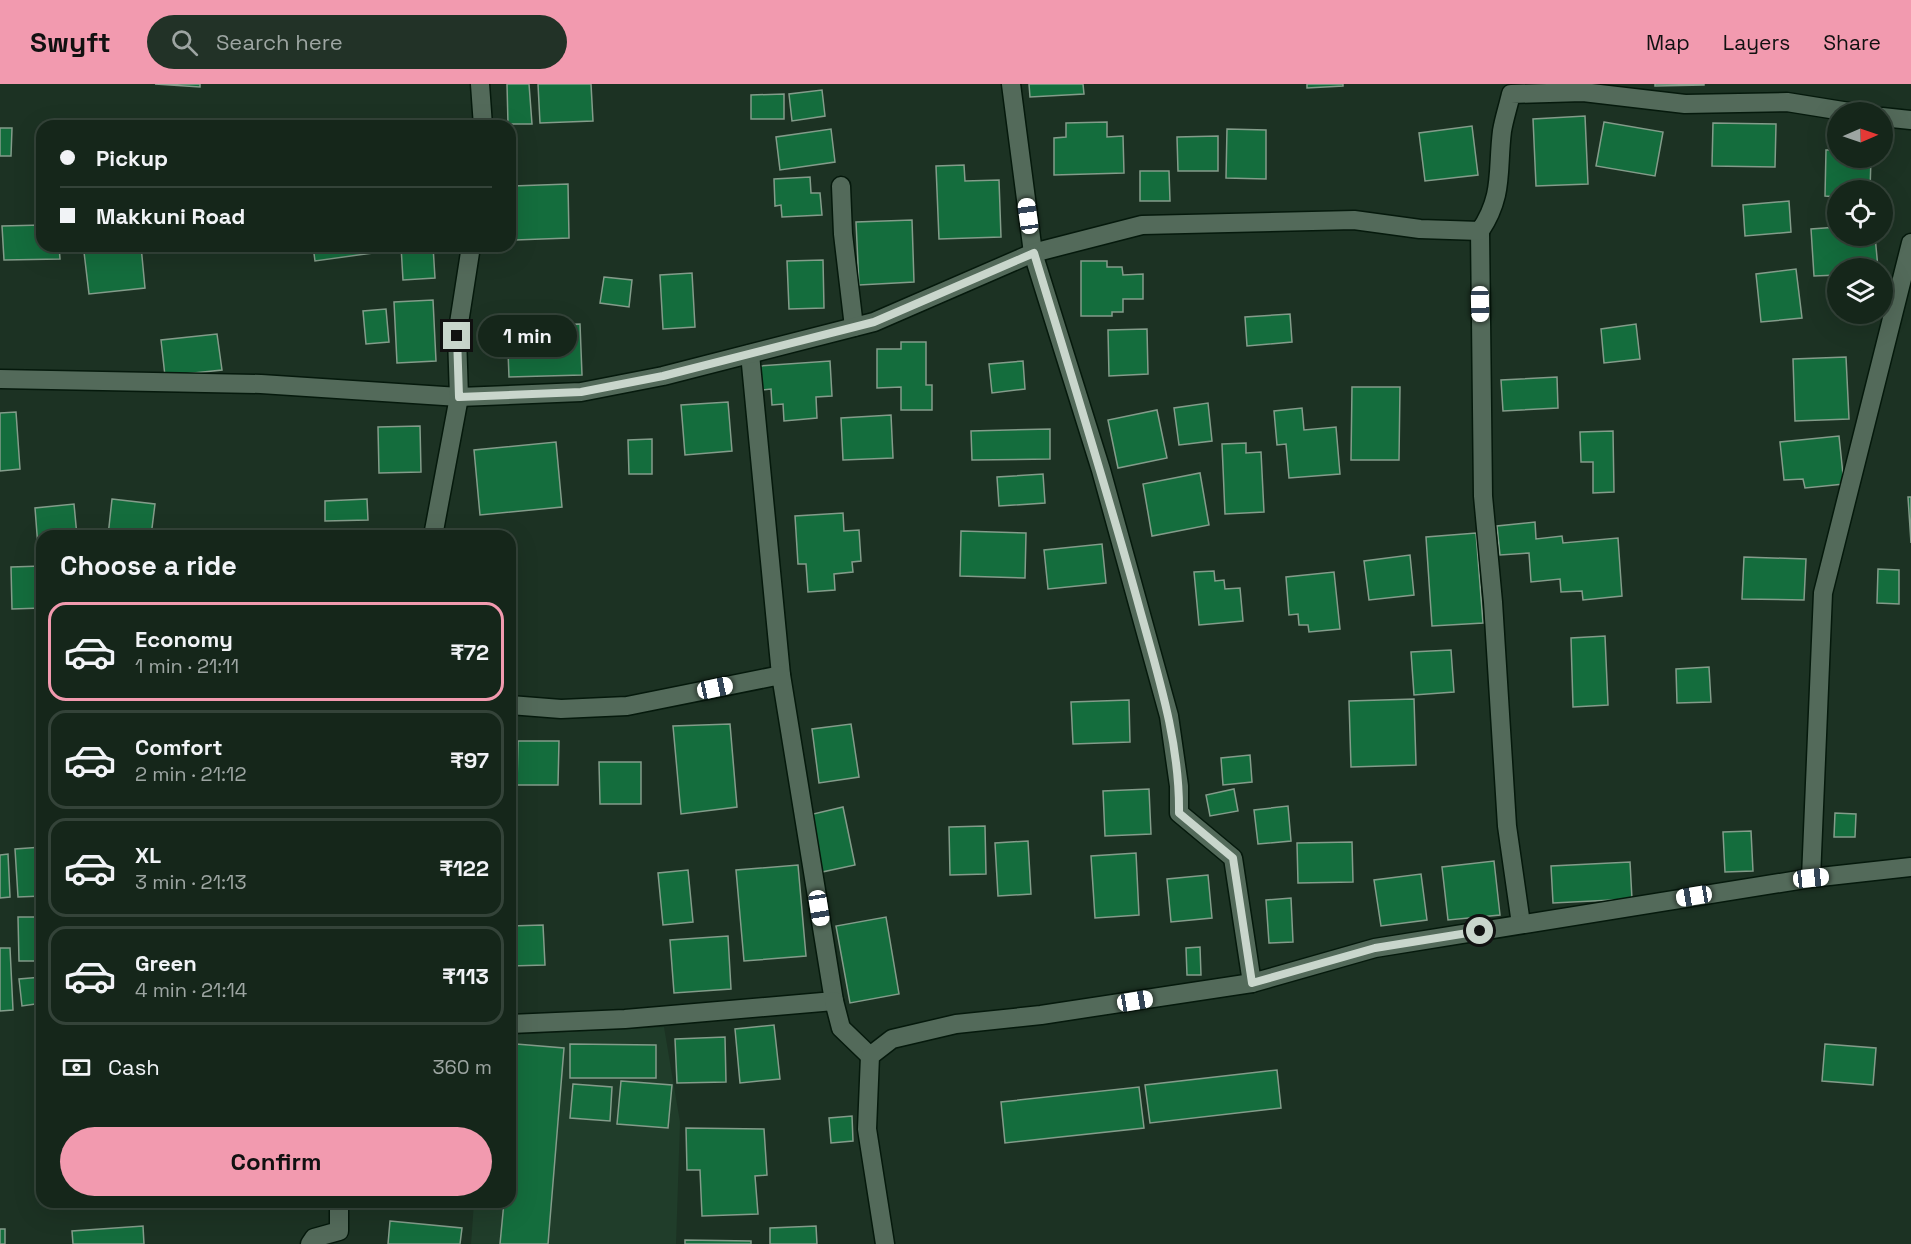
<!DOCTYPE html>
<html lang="en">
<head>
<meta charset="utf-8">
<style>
  :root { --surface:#15261a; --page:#223227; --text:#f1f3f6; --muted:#9da5a2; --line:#344339; --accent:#f29aaf }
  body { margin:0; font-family:"Space Grotesk",sans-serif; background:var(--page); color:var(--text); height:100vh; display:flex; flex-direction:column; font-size:22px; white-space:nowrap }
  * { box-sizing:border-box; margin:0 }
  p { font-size:20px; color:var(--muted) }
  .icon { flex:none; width:33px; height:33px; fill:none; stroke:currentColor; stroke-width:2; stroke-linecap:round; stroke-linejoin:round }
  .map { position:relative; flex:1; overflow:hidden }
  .sheet { position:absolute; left:36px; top:446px; width:480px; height:678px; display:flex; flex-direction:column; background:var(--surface); border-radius:18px; box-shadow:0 6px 24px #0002,0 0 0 2px var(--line) }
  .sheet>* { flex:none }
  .banner { position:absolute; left:36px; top:36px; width:480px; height:132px; border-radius:18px; box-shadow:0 6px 24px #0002,0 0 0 2px var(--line); display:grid; align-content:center; height:132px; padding:0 24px; background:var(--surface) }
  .needle { width:39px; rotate:88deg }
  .controls { position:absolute; left:1827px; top:18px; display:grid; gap:12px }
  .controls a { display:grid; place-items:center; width:66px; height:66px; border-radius:50%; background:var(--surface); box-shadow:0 6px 24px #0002,0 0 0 2px var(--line); font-size:30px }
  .end { position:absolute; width:27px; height:27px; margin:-14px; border:8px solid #c9d6cc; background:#111; box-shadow:0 0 0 3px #111 }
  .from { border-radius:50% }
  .bubble { position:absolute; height:42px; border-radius:21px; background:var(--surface); box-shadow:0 6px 24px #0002,0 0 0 2px var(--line); font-size:20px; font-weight:700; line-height:42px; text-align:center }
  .car { position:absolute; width:18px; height:36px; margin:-18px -9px; border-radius:8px; box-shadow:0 0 4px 2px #0007; background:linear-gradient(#fff 24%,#345 0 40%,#fff 0 76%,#345 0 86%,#fff 0) }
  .banner b { display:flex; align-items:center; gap:21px; height:57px; font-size:22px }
  .banner b+b { border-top:2px solid var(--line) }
  .banner i { width:15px; height:15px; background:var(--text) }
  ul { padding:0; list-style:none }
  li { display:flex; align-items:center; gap:18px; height:99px; margin:0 12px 9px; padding:0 12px; border:3px solid var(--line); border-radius:18px }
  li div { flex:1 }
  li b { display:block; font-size:22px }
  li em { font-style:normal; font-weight:700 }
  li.on { border-color:var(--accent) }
  li>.icon { width:54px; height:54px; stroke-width:1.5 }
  h2 { padding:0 24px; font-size:27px; line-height:72px }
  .pay { display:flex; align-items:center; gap:15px; height:66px; padding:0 24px; font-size:22px }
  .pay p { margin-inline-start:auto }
  .cta { display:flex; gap:12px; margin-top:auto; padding:12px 24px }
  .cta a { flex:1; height:69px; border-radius:36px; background:var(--accent); color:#111; font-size:24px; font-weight:700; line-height:69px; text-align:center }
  header { display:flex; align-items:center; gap:36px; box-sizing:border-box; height:84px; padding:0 30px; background:var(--accent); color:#111 }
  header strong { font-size:28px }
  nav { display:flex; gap:33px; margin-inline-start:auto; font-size:21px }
  .search { width:420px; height:54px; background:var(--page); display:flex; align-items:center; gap:15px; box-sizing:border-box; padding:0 21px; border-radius:33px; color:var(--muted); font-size:22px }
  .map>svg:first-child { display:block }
  .built { fill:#203d2a }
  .building { fill:#146d3d; stroke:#839c8a; stroke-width:1.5 }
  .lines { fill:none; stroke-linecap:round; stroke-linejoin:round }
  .minor-casing { stroke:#05190c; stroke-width:21 }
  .minor { stroke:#536a5a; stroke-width:18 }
  .route { stroke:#c9d6cc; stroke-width:8 }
</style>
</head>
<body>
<header>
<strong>Swyft</strong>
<div class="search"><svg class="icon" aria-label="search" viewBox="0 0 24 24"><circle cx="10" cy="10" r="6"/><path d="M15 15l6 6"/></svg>Search here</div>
<nav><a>Map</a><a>Layers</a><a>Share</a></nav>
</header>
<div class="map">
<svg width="1911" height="1160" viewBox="0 0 1911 1160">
  <rect width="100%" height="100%" fill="#1c3223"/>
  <!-- built -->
  <polygon class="built" points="664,943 680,1038 676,1160 471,1160 474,1118 510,1118 510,951"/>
  <!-- building -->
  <g class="building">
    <polygon points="155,0 200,0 200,3"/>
    <polygon points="507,0 529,0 532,40 508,40"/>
    <polygon points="538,0 591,0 593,37 540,39"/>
    <polygon points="1029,0 1083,0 1084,10 1030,13"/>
    <polygon points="1307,0 1343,0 1343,2 1307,4"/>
    <polygon points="1655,0 1704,0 1704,1 1655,2"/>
    <polygon points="822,6 825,32 792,37 789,10"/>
    <polygon points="784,10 784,35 751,35 751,11"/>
    <polygon points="1585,32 1588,100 1536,102 1533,35"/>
    <polygon points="1107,38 1107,53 1123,52 1124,89 1054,91 1054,54 1066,53 1066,39"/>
    <polygon points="1604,38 1663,48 1655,92 1596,82"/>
    <polygon points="1713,39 1776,40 1775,83 1712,82"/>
    <polygon points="1472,42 1478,91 1425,97 1419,49"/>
    <polygon points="0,44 12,44 11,72 0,72"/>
    <polygon points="831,45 835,78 780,86 776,53"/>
    <polygon points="1227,45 1266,46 1266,95 1226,94"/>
    <polygon points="1218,52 1218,87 1178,87 1177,53"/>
    <polygon points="1826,66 1838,66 1838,74 1871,74 1870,106 1838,106 1838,113 1825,112"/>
    <polygon points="964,81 965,97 999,96 1001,153 939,155 936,82"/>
    <polygon points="1140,87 1169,87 1170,117 1140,117"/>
    <polygon points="810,93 811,109 820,109 822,131 782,133 781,121 775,122 774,95"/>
    <polygon points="568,100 569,154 515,156 513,102"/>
    <polygon points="1789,117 1791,148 1745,152 1743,121"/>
    <polygon points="912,136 914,198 859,201 856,138"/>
    <polygon points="42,141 42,162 59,162 60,175 4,176 2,142"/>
    <polygon points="1838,143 1838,152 1875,152 1878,184 1838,184 1838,191 1814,192 1811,145"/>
    <polygon points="141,162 145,204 89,210 84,168"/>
    <polygon points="313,162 379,162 380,168 315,177"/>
    <polygon points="401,162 433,162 435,194 403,196"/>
    <polygon points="823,176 824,224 789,225 787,177"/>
    <polygon points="1081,177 1107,177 1107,183 1122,183 1123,191 1143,190 1143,215 1123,215 1123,228 1112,228 1112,232 1081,232"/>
    <polygon points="1796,185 1802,234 1761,238 1756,190"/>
    <polygon points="692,189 695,243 663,245 660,191"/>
    <polygon points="604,193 632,196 629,223 600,219"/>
    <polygon points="433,216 436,277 397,279 394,218"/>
    <polygon points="386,225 389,258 366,260 363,227"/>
    <polygon points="1290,230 1292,258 1247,262 1245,233"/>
    <polygon points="580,240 582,291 509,293 507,242"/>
    <polygon points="1636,240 1640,275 1604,279 1601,245"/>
    <polygon points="1147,245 1148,290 1109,292 1108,246"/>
    <polygon points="217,250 222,286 165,292 161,256"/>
    <polygon points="901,258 926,258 926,301 932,301 932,326 901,326 901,303 877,304 877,265 901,265"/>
    <polygon points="1846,273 1849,335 1795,337 1793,275"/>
    <polygon points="830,277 832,312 816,313 817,334 784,337 783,320 772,321 771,305 761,306 759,282"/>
    <polygon points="1023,277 1025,305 992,309 989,280"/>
    <polygon points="1557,293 1558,324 1503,327 1501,296"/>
    <polygon points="1352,303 1400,303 1399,376 1351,376"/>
    <polygon points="728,318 732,367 685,371 681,321"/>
    <polygon points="1208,319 1212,357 1179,361 1174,324"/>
    <polygon points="1302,324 1304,346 1336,343 1340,390 1289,394 1286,360 1277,361 1274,327"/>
    <polygon points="1157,326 1167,374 1118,384 1108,336"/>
    <polygon points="16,328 20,385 0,387 0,329"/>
    <polygon points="891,331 893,374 843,376 841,334"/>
    <polygon points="420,342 421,388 379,389 378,343"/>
    <polygon points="1050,345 1050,375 972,376 971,347"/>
    <polygon points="1613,347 1614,408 1593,409 1593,378 1581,378 1580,348"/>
    <polygon points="1839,352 1844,400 1805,404 1803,395 1784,396 1780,358"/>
    <polygon points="652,355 652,390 629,390 628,356"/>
    <polygon points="556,358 562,423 480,431 474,366"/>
    <polygon points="1246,359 1246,369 1261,368 1264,428 1225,430 1222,360"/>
    <polygon points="1200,389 1209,441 1152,452 1143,400"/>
    <polygon points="1043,390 1045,419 999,422 997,393"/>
    <polygon points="1908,413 1911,413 1911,459"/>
    <polygon points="112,415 155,420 151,452 108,452"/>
    <polygon points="367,415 368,436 325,437 325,417"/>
    <polygon points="74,420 77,452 42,452 42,476 39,476 35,424"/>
    <polygon points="843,429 844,447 859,446 861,477 852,478 853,488 834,490 835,506 808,508 806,480 798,480 795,432"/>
    <polygon points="1535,438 1536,455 1562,452 1563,459 1618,454 1622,512 1583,516 1582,507 1561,508 1560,495 1531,498 1529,469 1500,471 1497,442"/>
    <polygon points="377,447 377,452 326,452 326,449"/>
    <polygon points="961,447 1026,449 1025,494 960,492"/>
    <polygon points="1476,449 1483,539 1432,542 1426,453"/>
    <polygon points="1102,460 1106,499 1048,505 1044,466"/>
    <polygon points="1410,471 1414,511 1369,516 1364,477"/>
    <polygon points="1744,473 1806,475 1804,516 1742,515"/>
    <polygon points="42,482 42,524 12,525 11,483"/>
    <polygon points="1878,485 1899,486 1899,520 1877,519"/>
    <polygon points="1214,487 1215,497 1224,496 1225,505 1240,504 1243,537 1199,541 1194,488"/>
    <polygon points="1334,488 1340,545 1309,548 1308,541 1299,541 1298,530 1289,531 1286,493"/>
    <polygon points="1605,552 1608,621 1573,623 1571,554"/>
    <polygon points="1451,566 1454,608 1414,611 1411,568"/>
    <polygon points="1709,583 1711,618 1677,619 1676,585"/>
    <polygon points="1414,615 1416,681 1351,683 1349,617"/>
    <polygon points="1129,616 1130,658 1073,660 1071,618"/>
    <polygon points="730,640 737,723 681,730 673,642"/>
    <polygon points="851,640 859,693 819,699 812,645"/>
    <polygon points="518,657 559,657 558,701 517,701"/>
    <polygon points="1250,671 1252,698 1223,701 1221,674"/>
    <polygon points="599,678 641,678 641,720 600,720"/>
    <polygon points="1149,705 1151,750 1105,752 1103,707"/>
    <polygon points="1234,705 1238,727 1210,732 1206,711"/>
    <polygon points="1288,722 1291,757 1258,760 1254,726"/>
    <polygon points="843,723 855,781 822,788 809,731"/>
    <polygon points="1835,729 1856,730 1855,753 1834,753"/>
    <polygon points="985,742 986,790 950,791 949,743"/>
    <polygon points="1751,747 1753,787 1725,788 1723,748"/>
    <polygon points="1028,757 1031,810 998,812 995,759"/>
    <polygon points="1352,758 1353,798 1298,799 1297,759"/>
    <polygon points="42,763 42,812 18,813 15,765"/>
    <polygon points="1136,769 1139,831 1095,834 1091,772"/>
    <polygon points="8,770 10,813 0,814 0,771"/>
    <polygon points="1494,777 1500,831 1448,836 1442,783"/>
    <polygon points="1630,778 1632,815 1553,819 1551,782"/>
    <polygon points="798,781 806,872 744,877 736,786"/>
    <polygon points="688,786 693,838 663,841 658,789"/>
    <polygon points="1421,790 1427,836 1381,842 1374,796"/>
    <polygon points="1208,791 1212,834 1171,838 1167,795"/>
    <polygon points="1291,814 1293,858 1269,859 1266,816"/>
    <polygon points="18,833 42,833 42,877 19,877"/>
    <polygon points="886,833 899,910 850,919 836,842"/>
    <polygon points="543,841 545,881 510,882 510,842"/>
    <polygon points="728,852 731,905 674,909 670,856"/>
    <polygon points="1200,863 1201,891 1187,891 1186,864"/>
    <polygon points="0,864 10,864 13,926 0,927"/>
    <polygon points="42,893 42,919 22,922 19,895"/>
    <polygon points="774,941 780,995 740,999 735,945"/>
    <polygon points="725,953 726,998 677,999 675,955"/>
    <polygon points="516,960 564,964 548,1160 500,1160 504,1118 510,1118 510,1038"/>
    <polygon points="570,960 656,961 656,994 570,994"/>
    <polygon points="1825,960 1876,964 1873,1001 1822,997"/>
    <polygon points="1277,986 1281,1024 1150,1039 1145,1001"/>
    <polygon points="621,997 672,1001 668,1044 617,1040"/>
    <polygon points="573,1000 612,1003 610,1037 570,1034"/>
    <polygon points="1139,1003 1144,1044 1005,1059 1001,1018"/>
    <polygon points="852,1032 853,1057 831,1059 829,1034"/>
    <polygon points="686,1044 764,1045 767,1091 755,1092 758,1130 702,1132 700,1086 687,1086"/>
    <polygon points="277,1118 329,1118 328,1121 277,1121"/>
    <polygon points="390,1137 462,1144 460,1160 388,1160"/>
    <polygon points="143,1142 144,1160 73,1160 72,1147"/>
    <polygon points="816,1142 817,1160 770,1160 770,1144"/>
    <rect x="0" y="1145" width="5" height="15"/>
    <polygon points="685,1156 751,1157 751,1160 685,1160"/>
  </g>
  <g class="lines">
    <defs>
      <g id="minor">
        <polyline points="480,0 483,42"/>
        <polyline points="1011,0 1033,169 1101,386 1169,632 1179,702 1179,729 1233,774 1252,899"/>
        <polyline points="1882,33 1911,36"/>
        <polyline points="841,102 843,150 854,243"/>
        <polyline points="1480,147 1483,412 1493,518 1507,742 1521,840"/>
        <polyline points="750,270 781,591"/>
        <path d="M0,295l261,5 198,13 122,-5 82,-16 211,-54 159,-69 109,-28 212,-5 66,9 60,2c24,-36 17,-60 22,-100 2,-12 6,-24 9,-37l72,-2 102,12 102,-2 62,10"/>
        <polyline points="433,452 459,313 457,252 471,162"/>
        <polyline points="510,621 561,625 627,622 781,591 834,917 625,935 510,940"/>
        <polyline points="1811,794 1823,509 1911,159"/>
        <polyline points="834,917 841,944 870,972"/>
        <polyline points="310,1160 314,1154 339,1147 339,1118"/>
        <polyline points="885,1160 867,1045 870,972 892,955 956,940 1041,931 1252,899 1375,864 1811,794 1911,783"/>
      </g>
    </defs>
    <!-- minor casing -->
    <use href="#minor" class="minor-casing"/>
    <!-- minor -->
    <use href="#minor" class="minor"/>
  </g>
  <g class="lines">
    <!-- route -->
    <path class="route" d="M457,252l2,61 122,-5 82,-16 211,-54 160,-69c35,115 71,230 103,346 19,70 43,141 42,214l54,45 19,125 123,-35 105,-17"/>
  </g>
</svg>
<div class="controls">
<a><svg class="needle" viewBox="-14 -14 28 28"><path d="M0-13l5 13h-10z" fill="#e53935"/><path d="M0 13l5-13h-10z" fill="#9da5a2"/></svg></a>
<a><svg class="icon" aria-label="locate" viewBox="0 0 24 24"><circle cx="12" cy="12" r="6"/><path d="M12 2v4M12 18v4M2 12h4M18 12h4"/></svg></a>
<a><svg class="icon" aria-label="layers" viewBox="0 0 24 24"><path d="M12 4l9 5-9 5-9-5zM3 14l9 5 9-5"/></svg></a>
</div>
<i class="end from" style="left:1480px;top:847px"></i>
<i class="end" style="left:457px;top:252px"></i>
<div class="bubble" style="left:478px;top:231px;width:99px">1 min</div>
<i class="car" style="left:1028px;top:132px;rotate:352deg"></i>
<i class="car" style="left:1480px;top:220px;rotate:179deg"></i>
<i class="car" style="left:715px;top:604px;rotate:78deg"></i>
<i class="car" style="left:1811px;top:794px;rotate:84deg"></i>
<i class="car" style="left:1694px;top:812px;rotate:261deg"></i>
<i class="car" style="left:819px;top:824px;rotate:171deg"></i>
<i class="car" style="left:1135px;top:917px;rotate:81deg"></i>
<div class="banner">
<b><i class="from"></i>Pickup</b>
<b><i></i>Makkuni Road</b>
</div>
<section class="sheet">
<h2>Choose a ride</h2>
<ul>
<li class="on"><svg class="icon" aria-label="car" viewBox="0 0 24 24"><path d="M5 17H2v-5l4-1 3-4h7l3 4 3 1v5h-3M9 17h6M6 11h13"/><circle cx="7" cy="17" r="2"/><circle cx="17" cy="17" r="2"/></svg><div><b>Economy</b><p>1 min · 21:11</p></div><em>₹72</em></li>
<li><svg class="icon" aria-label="car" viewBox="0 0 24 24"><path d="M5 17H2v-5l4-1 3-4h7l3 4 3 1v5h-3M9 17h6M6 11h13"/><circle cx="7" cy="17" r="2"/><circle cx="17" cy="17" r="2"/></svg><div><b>Comfort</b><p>2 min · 21:12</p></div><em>₹97</em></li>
<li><svg class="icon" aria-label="car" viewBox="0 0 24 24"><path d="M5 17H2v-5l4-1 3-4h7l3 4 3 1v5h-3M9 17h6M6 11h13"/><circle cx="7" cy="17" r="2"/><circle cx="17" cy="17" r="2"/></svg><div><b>XL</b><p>3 min · 21:13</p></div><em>₹122</em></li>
<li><svg class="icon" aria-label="car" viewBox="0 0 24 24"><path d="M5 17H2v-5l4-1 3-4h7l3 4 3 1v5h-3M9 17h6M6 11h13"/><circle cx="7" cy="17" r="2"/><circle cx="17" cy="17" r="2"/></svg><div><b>Green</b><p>4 min · 21:14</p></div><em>₹113</em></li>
</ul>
<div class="pay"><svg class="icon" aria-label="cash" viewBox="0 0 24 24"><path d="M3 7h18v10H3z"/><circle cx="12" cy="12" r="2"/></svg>Cash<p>360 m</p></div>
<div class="cta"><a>Confirm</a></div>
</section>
</div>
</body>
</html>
